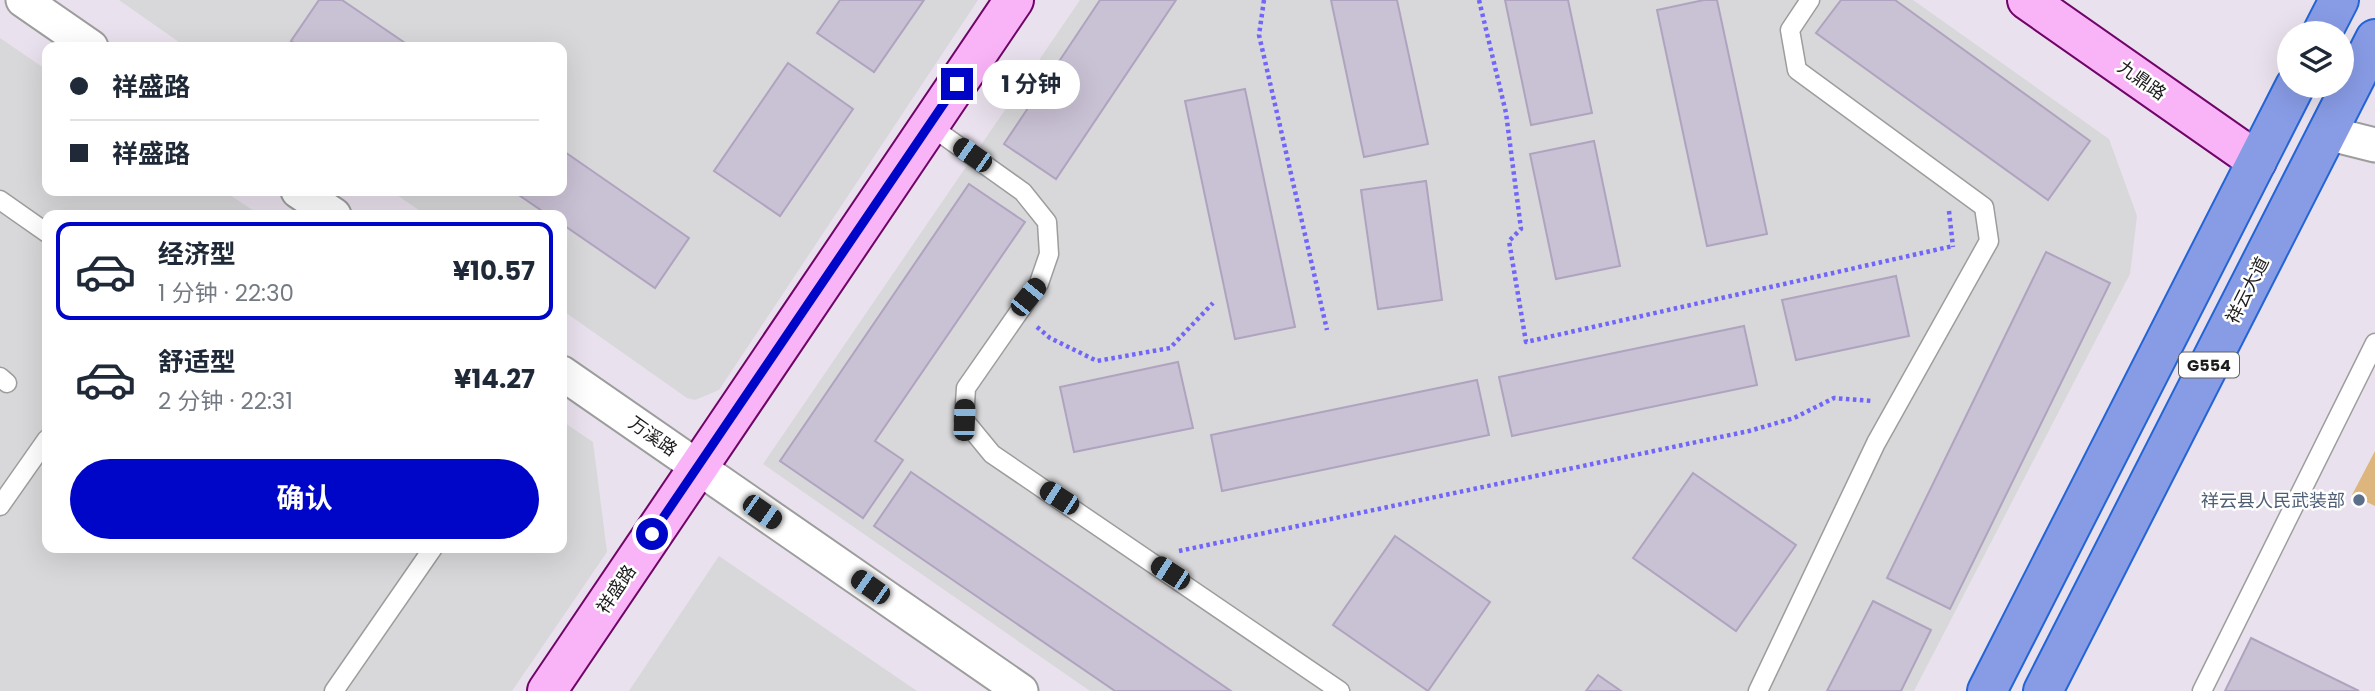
<!DOCTYPE html>
<html lang="zh">
<head>
<meta charset="utf-8">
<style>
  :root { --surface:#fff; --page:#f6f6f7; --text:#1f2937; --muted:#747a83; --line:#e0e1e3; --accent:#0006c7 }
  body { margin:0; font-family:Poppins,"Noto Sans SC",sans-serif; background:var(--page); color:var(--text); height:100vh; display:flex; flex-direction:column; font-size:26px; white-space:nowrap }
  * { box-sizing:border-box; margin:0 }
  p { font-size:23px; color:var(--muted) }
  .icon { flex:none; width:38px; height:38px; fill:none; stroke:currentColor; stroke-width:2; stroke-linecap:round; stroke-linejoin:round }
  .map { position:relative; flex:1; overflow:hidden }
  .drawer { position:absolute; left:42px; top:210px; width:525px; height:343px; display:flex; flex-direction:column; background:var(--surface); border-radius:14px; box-shadow:0 7px 28px #0002 }
  .drawer>* { flex:none }
  .top-card { position:absolute; left:42px; top:42px; width:525px; height:154px; border-radius:14px; box-shadow:0 7px 28px #0002; display:grid; align-content:center; height:154px; padding:0 28px; background:var(--surface) }
  .tools { position:absolute; left:2277px; top:21px; display:grid; gap:14px }
  .tools a { display:grid; place-items:center; width:77px; height:77px; border-radius:50%; background:var(--surface); box-shadow:0 7px 28px #0002; font-size:35px }
  .end { position:absolute; width:32px; height:32px; margin:-16px; border:9px solid #0006c7; background:#fff; box-shadow:0 0 0 4px #fff }
  .from { border-radius:50% }
  .bubble { position:absolute; height:49px; border-radius:24px; background:var(--surface); box-shadow:0 7px 28px #0002; font-size:23px; font-weight:700; line-height:49px; text-align:center }
  .car { position:absolute; width:21px; height:42px; margin:-21px -10px; border-radius:9px; box-shadow:0 0 5px 2px #0007; background:linear-gradient(#222 24%,#8ab4d8 0 40%,#222 0 76%,#8ab4d8 0 86%,#222 0) }
  .top-card b { display:flex; align-items:center; gap:24px; height:66px; font-size:26px }
  .top-card b+b { border-top:2px solid var(--line) }
  .top-card i { width:18px; height:18px; background:var(--text) }
  ul { padding:12px 0 0; list-style:none }
  li { display:flex; align-items:center; gap:21px; height:98px; margin:0 14px 10px; padding:0 14px; border:4px solid transparent; border-radius:14px }
  li div { flex:1 }
  li b { display:block; font-size:26px }
  li em { font-style:normal; font-weight:700 }
  li.active { border-color:var(--accent) }
  li>.icon { width:63px; height:63px; stroke-width:1.5 }
  .primary-button { display:flex; gap:14px; margin-top:auto; padding:14px 28px }
  .primary-button a { flex:1; height:80px; border-radius:42px; background:var(--accent); color:#fff; font-size:28px; font-weight:700; line-height:80px; text-align:center }
  .map>svg:first-child { display:block }
  .residential { fill:#d8d8da }
  .pitch { fill:#ddb67e }
  .building { fill:#c9c1d4; stroke:#afa3bf; stroke-width:2 }
  .lines { fill:none; stroke-linecap:round; stroke-linejoin:round }
  .lane-casing { stroke:#9d9d9d; stroke-width:21 }
  .street-casing { stroke:#9d9d9d; stroke-width:37 }
  .secondary-casing { stroke:#700568; stroke-width:42 }
  .highway-casing { stroke:#2365d6; stroke-width:42 }
  .path { stroke:#7166f9; stroke-width:4.5; stroke-dasharray:3.5 3.5; stroke-linecap:butt }
  .lane { stroke:#fff; stroke-width:18 }
  .street { stroke:#fff; stroke-width:33 }
  .secondary { stroke:#f9b3f7; stroke-width:38 }
  .highway { stroke:#889ce6; stroke-width:38 }
  .route { stroke:#0006c7; stroke-width:9 }
  .service-dot { fill:#5c6f8a; stroke:#fff; stroke-width:2.5 }
  .labels { text-anchor:middle; dominant-baseline:central; stroke-width:5; stroke-linejoin:round; paint-order:stroke }
  .shield { fill:#fff; stroke:#606060; stroke-width:2 }
  .shield-label { font-size:16px; font-weight:bold; fill:#1c1c1c }
  .street-label { font-size:18px; fill:#1c1c1c; stroke:#fff }
  .service-label { font-size:18px; fill:#4e5e75; stroke:#fff; text-anchor:end }
</style>
</head>
<body>
<div class="map">
<svg width="2375" height="691" viewBox="0 0 2375 691">
  <rect width="100%" height="100%" fill="#e9e1ed"/>
  <!-- residential -->
  <g class="residential">
    <polygon points="119,0 978,0 719,390 695,400 687,398 562,310 562,215 426,215 391,191 562,191 562,47 186,47"/>
    <polygon points="1080,0 1913,0 2109,139 2137,216 2130,274 1914,691 1090,691 763,464"/>
    <polygon points="0,38 47,70 47,191 224,191 260,215 47,215 47,548 562,548 562,421 593,442 607,552 512,691 0,691"/>
    <polygon points="719,556 917,691 629,691"/>
  </g>
  <!-- pitch -->
  <polygon class="pitch" points="2375,451 2375,506 2352,495"/>
  <!-- building -->
  <g class="building">
    <polygon points="319,0 342,0 411,47 301,47 291,41"/>
    <polygon points="840,0 924,0 874,72 817,33"/>
    <polygon points="1100,0 1176,0 1056,179 1004,144"/>
    <polygon points="1331,0 1397,0 1428,144 1364,157"/>
    <polygon points="1505,0 1568,0 1592,113 1531,125"/>
    <polygon points="1704,0 1717,0 1767,234 1707,246 1657,10"/>
    <polygon points="1841,0 1895,0 2090,141 2048,200 1816,33"/>
    <polygon points="788,63 853,109 780,216 714,171"/>
    <polygon points="1245,89 1295,327 1235,339 1185,101"/>
    <polygon points="1594,141 1620,266 1556,279 1530,154"/>
    <polygon points="562,150 689,238 655,288 562,224 562,215 548,215 513,191 562,191"/>
    <polygon points="1426,181 1442,300 1378,309 1361,190"/>
    <polygon points="969,184 1025,222 875,441 903,460 863,518 780,461"/>
    <polygon points="2046,252 2110,283 1950,609 1887,578"/>
    <polygon points="1896,276 1909,336 1796,360 1782,300"/>
    <polygon points="1744,326 1757,385 1512,436 1499,377"/>
    <polygon points="1178,362 1193,428 1074,452 1060,387"/>
    <polygon points="1477,380 1489,435 1222,491 1211,435"/>
    <polygon points="911,472 1231,691 1115,691 874,526"/>
    <polygon points="1693,473 1796,545 1736,631 1633,558"/>
    <polygon points="1395,536 1490,602 1428,691 1333,625"/>
    <polygon points="1873,601 1931,630 1901,691 1827,691"/>
    <polygon points="2251,638 2359,691 2225,691"/>
    <polygon points="1598,675 1621,691 1586,691"/>
  </g>
  <g class="lines">
    <defs>
      <g id="lane">
        <polyline points="929,125 1023,192 1047,222 1049,254 1039,283 966,388 964,420 992,454 1340,691"/>
        <polyline points="0,200 47,233"/>
        <polyline points="0,377 7,383"/>
        <polyline points="0,506 47,439"/>
        <polyline points="334,691 433,548"/>
        <polyline points="1758,691 1876,443 1989,241 1984,207 1797,70 1790,30 1810,0"/>
        <polyline points="2202,691 2375,343"/>
      </g>
      <g id="street">
        <polyline points="23,0 91,47"/>
        <polyline points="2327,133 2375,145"/>
        <polyline points="298,191 334,215"/>
        <polyline points="562,373 1021,691"/>
      </g>
      <g id="secondary">
        <polyline points="2027,0 2257,161"/>
        <polyline points="547,691 1014,0"/>
      </g>
      <g id="highway">
        <polyline points="2322,33 2339,0"/>
        <polyline points="1987,691 2295,86"/>
        <polyline points="2043,691 2375,39"/>
      </g>
    </defs>
    <!-- lane casing -->
    <use href="#lane" class="lane-casing"/>
    <!-- street casing -->
    <use href="#street" class="street-casing"/>
    <!-- secondary casing -->
    <use href="#secondary" class="secondary-casing"/>
    <!-- highway casing -->
    <use href="#highway" class="highway-casing"/>
    <!-- path -->
    <g class="path">
      <polyline points="1264,0 1259,35 1327,330"/>
      <polyline points="1479,0 1506,113 1521,229 1509,241 1526,342 1953,246"/>
      <polyline points="1949,211 1953,247"/>
      <polyline points="1037,327 1050,338 1097,361 1170,348 1213,303"/>
      <polyline points="1179,551 1749,431 1794,418 1834,398 1872,401"/>
    </g>
    <!-- lane -->
    <use href="#lane" class="lane"/>
    <!-- street -->
    <use href="#street" class="street"/>
    <!-- secondary -->
    <use href="#secondary" class="secondary"/>
    <!-- highway -->
    <use href="#highway" class="highway"/>
  </g>
  <g class="lines">
    <!-- route -->
    <polyline class="route" points="652,534 957,84"/>
  </g>
  <!-- markers -->
  <circle class="service-dot" cx="2359" cy="500" r="7"/>
  <g class="labels">
    <!-- shield labels -->
    <rect class="shield" x="2179" y="352.5" width="60" height="25" rx="5"/>
    <g class="shield-label">
      <text x="2209" y="365">G554</text>
    </g>
    <!-- street labels -->
    <g class="street-label">
      <text transform="translate(2142 80) rotate(35)">九鼎路</text>
      <text transform="translate(2247 290) rotate(-63)">祥云大道</text>
      <text transform="translate(653 436) rotate(35)">万溪路</text>
      <text transform="translate(616 589) rotate(-56)">祥盛路</text>
    </g>
    <!-- service labels -->
    <g class="service-label">
      <text x="2345" y="500">祥云县人民武装部</text>
    </g>
  </g>
</svg>
<div class="tools">
<a><svg class="icon" aria-label="layers" viewBox="0 0 24 24"><path d="M12 4l9 5-9 5-9-5zM3 14l9 5 9-5"/></svg></a>
</div>
<i class="end from" style="left:652px;top:534px"></i>
<i class="end" style="left:957px;top:84px"></i>
<div class="bubble" style="left:982px;top:60px;width:98px">1 分钟</div>
<i class="car" style="left:972px;top:155px;rotate:305deg"></i>
<i class="car" style="left:1028px;top:297px;rotate:39deg"></i>
<i class="car" style="left:964px;top:420px;rotate:2deg"></i>
<i class="car" style="left:1059px;top:498px;rotate:303deg"></i>
<i class="car" style="left:762px;top:512px;rotate:125deg"></i>
<i class="car" style="left:1170px;top:573px;rotate:303deg"></i>
<i class="car" style="left:870px;top:587px;rotate:305deg"></i>
<div class="top-card">
<b><i class="from"></i>祥盛路</b>
<b><i></i>祥盛路</b>
</div>
<section class="drawer">
<ul>
<li class="active"><svg class="icon" aria-label="car" viewBox="0 0 24 24"><path d="M5 17H2v-5l4-1 3-4h7l3 4 3 1v5h-3M9 17h6M6 11h13"/><circle cx="7" cy="17" r="2"/><circle cx="17" cy="17" r="2"/></svg><div><b>经济型</b><p>1 分钟 · 22:30</p></div><em>¥10.57</em></li>
<li><svg class="icon" aria-label="car" viewBox="0 0 24 24"><path d="M5 17H2v-5l4-1 3-4h7l3 4 3 1v5h-3M9 17h6M6 11h13"/><circle cx="7" cy="17" r="2"/><circle cx="17" cy="17" r="2"/></svg><div><b>舒适型</b><p>2 分钟 · 22:31</p></div><em>¥14.27</em></li>
</ul>
<div class="primary-button"><a>确认</a></div>
</section>
</div>
</body>
</html>
